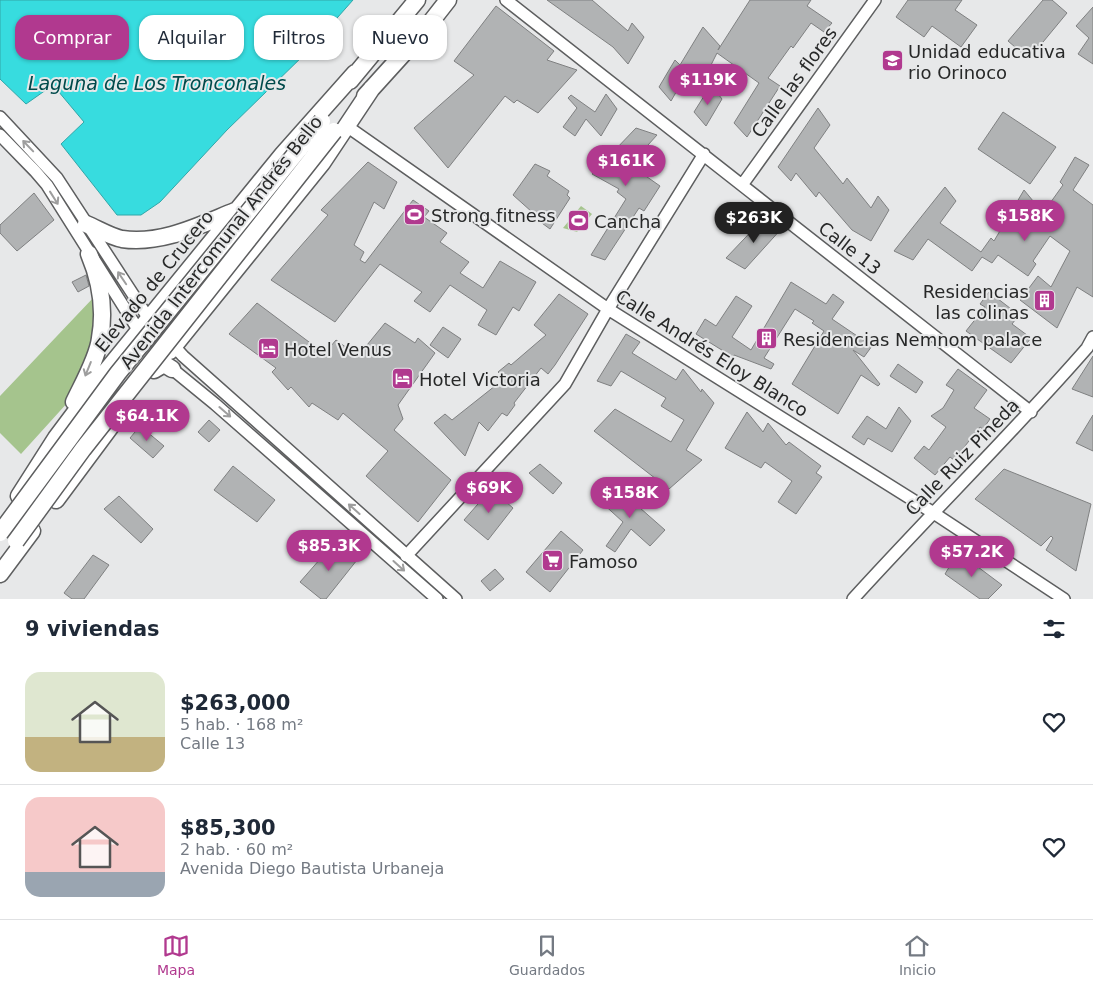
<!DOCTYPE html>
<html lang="es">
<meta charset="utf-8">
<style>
:root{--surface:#fff;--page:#f2f2f3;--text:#1f2937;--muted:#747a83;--line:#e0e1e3;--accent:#b1398f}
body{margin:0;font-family:"DejaVu Sans",sans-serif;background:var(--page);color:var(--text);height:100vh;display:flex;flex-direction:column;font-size:19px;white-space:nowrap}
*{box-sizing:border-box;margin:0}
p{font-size:16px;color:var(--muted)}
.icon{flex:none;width:28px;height:28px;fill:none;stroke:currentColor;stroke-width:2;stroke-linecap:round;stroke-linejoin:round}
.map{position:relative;height:599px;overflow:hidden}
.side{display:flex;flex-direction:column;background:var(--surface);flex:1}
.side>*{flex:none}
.top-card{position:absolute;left:15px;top:15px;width:500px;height:45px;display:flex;gap:10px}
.price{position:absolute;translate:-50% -42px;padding:0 11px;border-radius:18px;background:var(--accent);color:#fff;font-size:16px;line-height:32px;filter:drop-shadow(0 1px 2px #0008)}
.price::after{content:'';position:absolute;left:50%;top:30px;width:15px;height:11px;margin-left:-8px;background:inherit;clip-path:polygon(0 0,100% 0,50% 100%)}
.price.on{background:#222;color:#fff}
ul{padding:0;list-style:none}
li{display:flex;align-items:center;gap:15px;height:125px;padding:0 25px}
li+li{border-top:1px solid var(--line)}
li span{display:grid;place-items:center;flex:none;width:140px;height:100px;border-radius:15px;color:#555}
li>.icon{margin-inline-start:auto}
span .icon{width:60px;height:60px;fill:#fffc;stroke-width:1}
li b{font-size:21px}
h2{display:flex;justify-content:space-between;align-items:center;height:60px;padding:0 25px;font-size:21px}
.tag{padding:0 18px;border-radius:15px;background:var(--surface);box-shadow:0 1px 4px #0004;font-size:18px;line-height:45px}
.tag.on{background:var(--accent);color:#fff}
.tabs{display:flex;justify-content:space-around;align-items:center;height:70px;border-top:1px solid var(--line);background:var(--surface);font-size:14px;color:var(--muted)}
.tabs a{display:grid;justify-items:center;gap:2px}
.tabs .on{color:var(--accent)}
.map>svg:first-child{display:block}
.green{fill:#a5c48d}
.water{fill:#37dcdf;stroke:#32a6a8}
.building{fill:#b1b3b4;stroke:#7f8081}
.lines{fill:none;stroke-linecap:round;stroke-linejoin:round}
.street-casing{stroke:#5d5e5f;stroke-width:14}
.secondary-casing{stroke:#5d5e5f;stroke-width:19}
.street{stroke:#fff;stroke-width:11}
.secondary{stroke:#fff;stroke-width:16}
.secondary-bridge-casing{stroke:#5d5e5f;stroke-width:19;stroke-linecap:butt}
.secondary-bridge{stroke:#fff;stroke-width:16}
.oneway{stroke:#9e9e9e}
.labels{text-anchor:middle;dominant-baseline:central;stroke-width:4;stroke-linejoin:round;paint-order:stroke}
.poi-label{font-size:18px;fill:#272828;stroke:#e7e8e9;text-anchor:start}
.street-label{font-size:18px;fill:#272828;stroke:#e7e8e9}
.water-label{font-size:19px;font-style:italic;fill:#004a4b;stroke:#e7e8e9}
</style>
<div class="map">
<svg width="1093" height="599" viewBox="0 0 1093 599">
<rect width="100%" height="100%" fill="#e7e8e9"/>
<!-- green -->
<path class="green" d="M 581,206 L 592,214 L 577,232 L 563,228 Z
M 94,297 L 96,337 L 69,401 L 21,454 L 0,433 L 0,396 Z"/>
<!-- water -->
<path class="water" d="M 0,0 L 353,0 L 307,52 L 227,130 L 160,202 L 141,215 L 117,215 L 61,144 L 84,122 L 53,85 L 26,104 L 0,79 Z"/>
<!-- building -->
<path class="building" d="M 547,0 L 592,0 L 628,31 L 632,23 L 644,37 L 628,64 L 613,47 Z
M 750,0 L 811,0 L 807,6 L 832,23 L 824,32 L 811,23 L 793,48 L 791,46 L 768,78 L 780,86 L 747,137 L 734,123 L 759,83 L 717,53 L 704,79 L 690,68 L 671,101 L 659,87 L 675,60 L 680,65 L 703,27 L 720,46 L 718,50 Z
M 908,0 L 962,0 L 955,10 L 977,25 L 961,47 L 932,26 L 924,37 L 896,17 Z
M 1043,0 L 1052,0 L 1067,13 L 1029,59 L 1008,41 Z
M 496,6 L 554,51 L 547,60 L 577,70 L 538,113 L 517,100 L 514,103 L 505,96 L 448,168 L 414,128 L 474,75 L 454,61 Z
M 1093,7 L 1093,64 L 1078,54 L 1089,38 L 1076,26 Z
M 711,85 L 722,99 L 706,126 L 694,112 Z
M 606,94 L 617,109 L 601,136 L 586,119 L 575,136 L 563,127 L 577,108 L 568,98 L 571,95 L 595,112 Z
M 818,108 L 830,125 L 814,148 L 843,184 L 847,178 L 871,208 L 878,196 L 889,210 L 871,241 L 852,230 L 819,192 L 816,197 L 796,173 L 791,181 L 778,167 Z
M 1003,112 L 1056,147 L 1030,184 L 978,149 Z
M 636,128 L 657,135 L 630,165 L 660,186 L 644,211 L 639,208 L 605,260 L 591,255 L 626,199 L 617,192 L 619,189 L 592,174 Z
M 1075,157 L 1089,165 L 1073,190 L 1093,205 L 1093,297 L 1077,287 L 1057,328 L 1020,300 L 1038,276 L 1051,287 L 1070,251 L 1050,236 L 1033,261 L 1036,264 L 1028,276 L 998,255 L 992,263 L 982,257 L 972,271 L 928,239 L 913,260 L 894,251 L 945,187 L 956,201 L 940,223 L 981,252 L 991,238 L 994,241 L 1024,190 L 1043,213 L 1063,185 L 1060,182 Z
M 368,162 L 397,182 L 384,209 L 374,202 L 354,245 L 364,252 L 360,260 L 365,263 L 413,200 L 429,211 L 424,217 L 447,233 L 440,242 L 469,262 L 460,273 L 483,288 L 500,261 L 536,282 L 519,311 L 513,307 L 496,335 L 478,325 L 487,310 L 450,285 L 430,312 L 414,301 L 422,292 L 380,264 L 335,322 L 271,280 L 328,215 L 321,210 Z
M 535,164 L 550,171 L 547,176 L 569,191 L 567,195 L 570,198 L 550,229 L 531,215 L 532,212 L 513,195 Z
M 34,193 L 54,220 L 17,251 L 0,233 L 0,225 Z
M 763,219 L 783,227 L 745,269 L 726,258 Z
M 86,275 L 89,286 L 78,292 L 72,282 Z
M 791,282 L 826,304 L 833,294 L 844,302 L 832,319 L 872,346 L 864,357 L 853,350 L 880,384 L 878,386 L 861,375 L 838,414 L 792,384 L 824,331 L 812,323 L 814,321 L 795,309 L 764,358 L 774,364 L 771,369 L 734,355 L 733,357 L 696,334 L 705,319 L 716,326 L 736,296 L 752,306 L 732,337 L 751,350 Z
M 989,292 L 1019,315 L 1012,324 L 1031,338 L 1011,363 L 966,331 L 985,307 L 980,304 Z
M 559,294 L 588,314 L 555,365 L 548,374 L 541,368 L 514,403 L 515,405 L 507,416 L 502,413 L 488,431 L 479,422 L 465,456 L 434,423 L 445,414 L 452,420 L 505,378 L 498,372 L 509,363 L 511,365 L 546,335 L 534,325 Z
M 257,303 L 317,348 L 319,346 L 325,353 L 336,340 L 358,356 L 385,323 L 415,343 L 418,338 L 435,353 L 398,405 L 403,419 L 394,430 L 451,480 L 418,522 L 366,476 L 388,451 L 343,413 L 338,420 L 312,403 L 309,407 L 291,387 L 288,390 L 272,372 L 276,368 L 229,334 Z
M 443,327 L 461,339 L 448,358 L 430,345 Z
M 626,334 L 640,342 L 632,353 L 676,380 L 683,369 L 701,392 L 702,389 L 714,403 L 686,450 L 702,460 L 669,489 L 594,431 L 615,409 L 671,442 L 684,420 L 661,406 L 666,398 L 621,371 L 611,386 L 597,381 Z
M 1093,356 L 1093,397 L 1072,389 Z
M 898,364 L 923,382 L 916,393 L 890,376 Z
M 958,369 L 987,390 L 974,408 L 990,419 L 983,429 L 980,427 L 954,460 L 950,457 L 935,475 L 914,458 L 924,446 L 929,450 L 946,427 L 931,416 L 943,408 L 954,390 L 946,385 Z
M 899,407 L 911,421 L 892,452 L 868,438 L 864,445 L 852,437 L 867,416 L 886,429 Z
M 747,412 L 763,432 L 768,423 L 786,445 L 789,442 L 821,466 L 816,473 L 822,477 L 796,514 L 778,502 L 792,481 L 765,462 L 761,468 L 725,448 Z
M 1093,415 L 1093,451 L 1076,443 Z
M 209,420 L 220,430 L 209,442 L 198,432 Z
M 140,426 L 164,446 L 153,458 L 130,438 Z
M 540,464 L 562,483 L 553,494 L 529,473 Z
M 233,466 L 275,500 L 257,522 L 214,490 Z
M 1004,469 L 1091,504 L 1076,571 L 1046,550 L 1053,538 L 1051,536 L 1041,546 L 975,499 Z
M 614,485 L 665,530 L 650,546 L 631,529 L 615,552 L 606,546 L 623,522 L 600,501 Z
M 491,489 L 513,508 L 488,540 L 464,520 Z
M 119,496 L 153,529 L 141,543 L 104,509 Z
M 561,531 L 583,550 L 550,592 L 526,572 Z
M 335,542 L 357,560 L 326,599 L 321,599 L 300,582 Z
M 958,552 L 1002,585 L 988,599 L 980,599 L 945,574 Z
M 93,555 L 109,565 L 84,599 L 72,599 L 64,593 Z
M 495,569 L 504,579 L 490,591 L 481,581 Z"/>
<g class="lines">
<defs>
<path id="street" d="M 506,0 L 1031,412
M 0,117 L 57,178 L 149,319 L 183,356 L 456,599
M 348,127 L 608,309 L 932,512 L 1064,599
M 0,135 L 35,171 L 47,185 L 139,331 L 171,368 L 215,404 L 437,599
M 742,185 L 875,0
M 406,556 L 565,384 L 608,309 L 704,154
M 853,599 C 930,514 1012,434 1087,348 L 1093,337"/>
<path id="secondary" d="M 350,81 L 417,0
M 365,96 L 423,32 L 448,0
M 86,224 C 98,229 111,237 122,239 C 161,245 200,225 235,211
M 170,351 L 322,163 L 372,88
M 154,370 L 164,364 L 172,369
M 74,402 C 82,385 98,357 100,338 C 105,310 100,280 89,254
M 19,496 L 56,438 L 107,370 L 283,154 L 355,73
M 56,500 L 111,426
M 0,574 L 32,531"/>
</defs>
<!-- street casing -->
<use href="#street" class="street-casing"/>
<!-- secondary casing -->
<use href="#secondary" class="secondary-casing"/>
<!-- street -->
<use href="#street" class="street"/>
<!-- secondary -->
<use href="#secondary" class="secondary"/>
<defs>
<path id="secondary-bridge" d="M 0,533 L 118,373 L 322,121
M 16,541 L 83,449 L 334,131"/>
</defs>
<!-- secondary-bridge casing -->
<use href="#secondary-bridge" class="secondary-bridge-casing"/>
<!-- secondary-bridge -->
<use href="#secondary-bridge" class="secondary-bridge"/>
</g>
<!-- one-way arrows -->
<defs><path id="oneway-shaft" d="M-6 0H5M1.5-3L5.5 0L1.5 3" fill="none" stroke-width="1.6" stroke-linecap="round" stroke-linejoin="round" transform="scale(1.25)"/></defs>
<g class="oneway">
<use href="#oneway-shaft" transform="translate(28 146) rotate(-134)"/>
<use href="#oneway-shaft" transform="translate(54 198) rotate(58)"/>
<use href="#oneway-shaft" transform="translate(122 278) rotate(-124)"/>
<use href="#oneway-shaft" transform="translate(88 369) rotate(112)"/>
<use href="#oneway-shaft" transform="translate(225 412) rotate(41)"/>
<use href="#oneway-shaft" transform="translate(354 509) rotate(-138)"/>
<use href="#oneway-shaft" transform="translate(399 566) rotate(42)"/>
</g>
<!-- icons -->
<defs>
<symbol id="school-square" viewBox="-11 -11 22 22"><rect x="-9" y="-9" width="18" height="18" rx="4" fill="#b1398f" stroke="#e7e8e9"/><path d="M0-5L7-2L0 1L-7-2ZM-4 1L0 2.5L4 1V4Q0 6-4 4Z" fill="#fff"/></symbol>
<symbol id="stadium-square" viewBox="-11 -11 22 22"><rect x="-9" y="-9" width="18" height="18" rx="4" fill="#b1398f" stroke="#e7e8e9"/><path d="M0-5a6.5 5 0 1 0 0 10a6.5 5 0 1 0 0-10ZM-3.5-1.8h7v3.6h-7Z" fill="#fff"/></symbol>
<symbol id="building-square" viewBox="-11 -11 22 22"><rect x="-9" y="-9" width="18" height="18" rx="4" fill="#b1398f" stroke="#e7e8e9"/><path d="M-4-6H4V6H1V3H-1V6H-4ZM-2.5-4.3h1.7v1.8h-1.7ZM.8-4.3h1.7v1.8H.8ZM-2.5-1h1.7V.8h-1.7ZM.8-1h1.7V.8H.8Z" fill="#fff"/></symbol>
<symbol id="hotel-square" viewBox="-11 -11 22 22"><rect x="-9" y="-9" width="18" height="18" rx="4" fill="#b1398f" stroke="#e7e8e9"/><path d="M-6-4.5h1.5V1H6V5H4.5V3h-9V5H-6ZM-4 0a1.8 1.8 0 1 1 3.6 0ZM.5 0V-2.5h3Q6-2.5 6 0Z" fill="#fff"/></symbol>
<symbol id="supermarket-square" viewBox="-11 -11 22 22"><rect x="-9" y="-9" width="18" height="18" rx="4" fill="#b1398f" stroke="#e7e8e9"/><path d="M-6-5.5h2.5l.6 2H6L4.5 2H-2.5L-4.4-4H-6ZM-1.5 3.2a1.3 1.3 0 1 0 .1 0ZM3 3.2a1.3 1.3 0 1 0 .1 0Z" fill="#fff"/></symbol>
</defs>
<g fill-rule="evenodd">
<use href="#school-square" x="880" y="48" width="25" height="25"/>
<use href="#stadium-square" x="402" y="202" width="25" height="25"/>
<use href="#stadium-square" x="566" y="208" width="25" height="25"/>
<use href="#building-square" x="1032" y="288" width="25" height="25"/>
<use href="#building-square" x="754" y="326" width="25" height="25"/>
<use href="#hotel-square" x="256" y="336" width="25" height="25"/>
<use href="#hotel-square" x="390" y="366" width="25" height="25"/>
<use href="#supermarket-square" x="540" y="548" width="25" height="25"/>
</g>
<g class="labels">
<!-- poi labels -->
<g class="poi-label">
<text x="908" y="51">Unidad educativa<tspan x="908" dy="21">rio Orinoco</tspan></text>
<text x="431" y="215">Strong fitness</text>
<text x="594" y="221">Cancha</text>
<text x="1029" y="291" text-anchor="end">Residencias<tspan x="1029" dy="21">las colinas</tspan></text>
<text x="783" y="339">Residencias Nemnom palace</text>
<text x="284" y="349">Hotel Venus</text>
<text x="419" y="379">Hotel Victoria</text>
<text x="569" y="561">Famoso</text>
</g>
<!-- street labels -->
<g class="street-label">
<text transform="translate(794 82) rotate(-54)">Calle las flores</text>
<text transform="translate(221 242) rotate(-52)">Avenida Intercomunal Andrés Bello</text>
<text transform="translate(850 248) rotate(38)">Calle 13</text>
<text transform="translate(154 281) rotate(-51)">Elevado de Crucero</text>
<text transform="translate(712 353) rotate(32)">Calle Andrés Eloy Blanco</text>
<text transform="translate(962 457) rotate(-46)">Calle Ruiz Pineda</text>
</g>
<!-- water labels -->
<g class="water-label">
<text x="157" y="83">Laguna de Los Tronconales</text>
</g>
</g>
</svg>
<b class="price" style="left:708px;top:106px">$119K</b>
<b class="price" style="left:626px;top:187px">$161K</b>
<b class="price" style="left:1025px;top:242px">$158K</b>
<b class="price on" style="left:754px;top:244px">$263K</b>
<b class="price" style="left:147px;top:442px">$64.1K</b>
<b class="price" style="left:489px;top:514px">$69K</b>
<b class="price" style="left:630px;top:519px">$158K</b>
<b class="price" style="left:329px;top:572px">$85.3K</b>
<b class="price" style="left:972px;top:578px">$57.2K</b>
<div class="top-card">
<a class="tag on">Comprar</a>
<a class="tag">Alquilar</a>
<a class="tag">Filtros</a>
<a class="tag">Nuevo</a>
</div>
</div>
<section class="side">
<h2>9 viviendas<svg class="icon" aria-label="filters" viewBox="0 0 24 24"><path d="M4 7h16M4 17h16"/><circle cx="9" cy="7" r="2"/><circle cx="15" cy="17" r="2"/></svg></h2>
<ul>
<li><span style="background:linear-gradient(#dfe7d0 65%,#c2b280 0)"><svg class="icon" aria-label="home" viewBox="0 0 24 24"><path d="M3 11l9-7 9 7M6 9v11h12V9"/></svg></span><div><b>$263,000</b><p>5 hab. · 168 m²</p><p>Calle 13</p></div><svg class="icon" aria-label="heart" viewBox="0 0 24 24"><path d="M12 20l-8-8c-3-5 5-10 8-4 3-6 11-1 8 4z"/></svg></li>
<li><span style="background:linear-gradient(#f6c9c9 75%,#9aa5b1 0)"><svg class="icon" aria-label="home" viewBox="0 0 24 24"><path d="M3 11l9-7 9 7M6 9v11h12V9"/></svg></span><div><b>$85,300</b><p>2 hab. · 60 m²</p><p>Avenida Diego Bautista Urbaneja</p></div><svg class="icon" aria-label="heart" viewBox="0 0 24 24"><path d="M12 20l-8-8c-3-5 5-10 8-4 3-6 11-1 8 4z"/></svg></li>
</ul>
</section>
<nav class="tabs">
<a class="on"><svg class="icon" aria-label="map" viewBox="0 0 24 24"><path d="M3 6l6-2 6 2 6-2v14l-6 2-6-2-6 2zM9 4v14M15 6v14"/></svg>Mapa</a>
<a><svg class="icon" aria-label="saved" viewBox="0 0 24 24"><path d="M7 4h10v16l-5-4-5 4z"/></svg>Guardados</a>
<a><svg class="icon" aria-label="home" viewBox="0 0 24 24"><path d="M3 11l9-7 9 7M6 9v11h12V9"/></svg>Inicio</a>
</nav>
